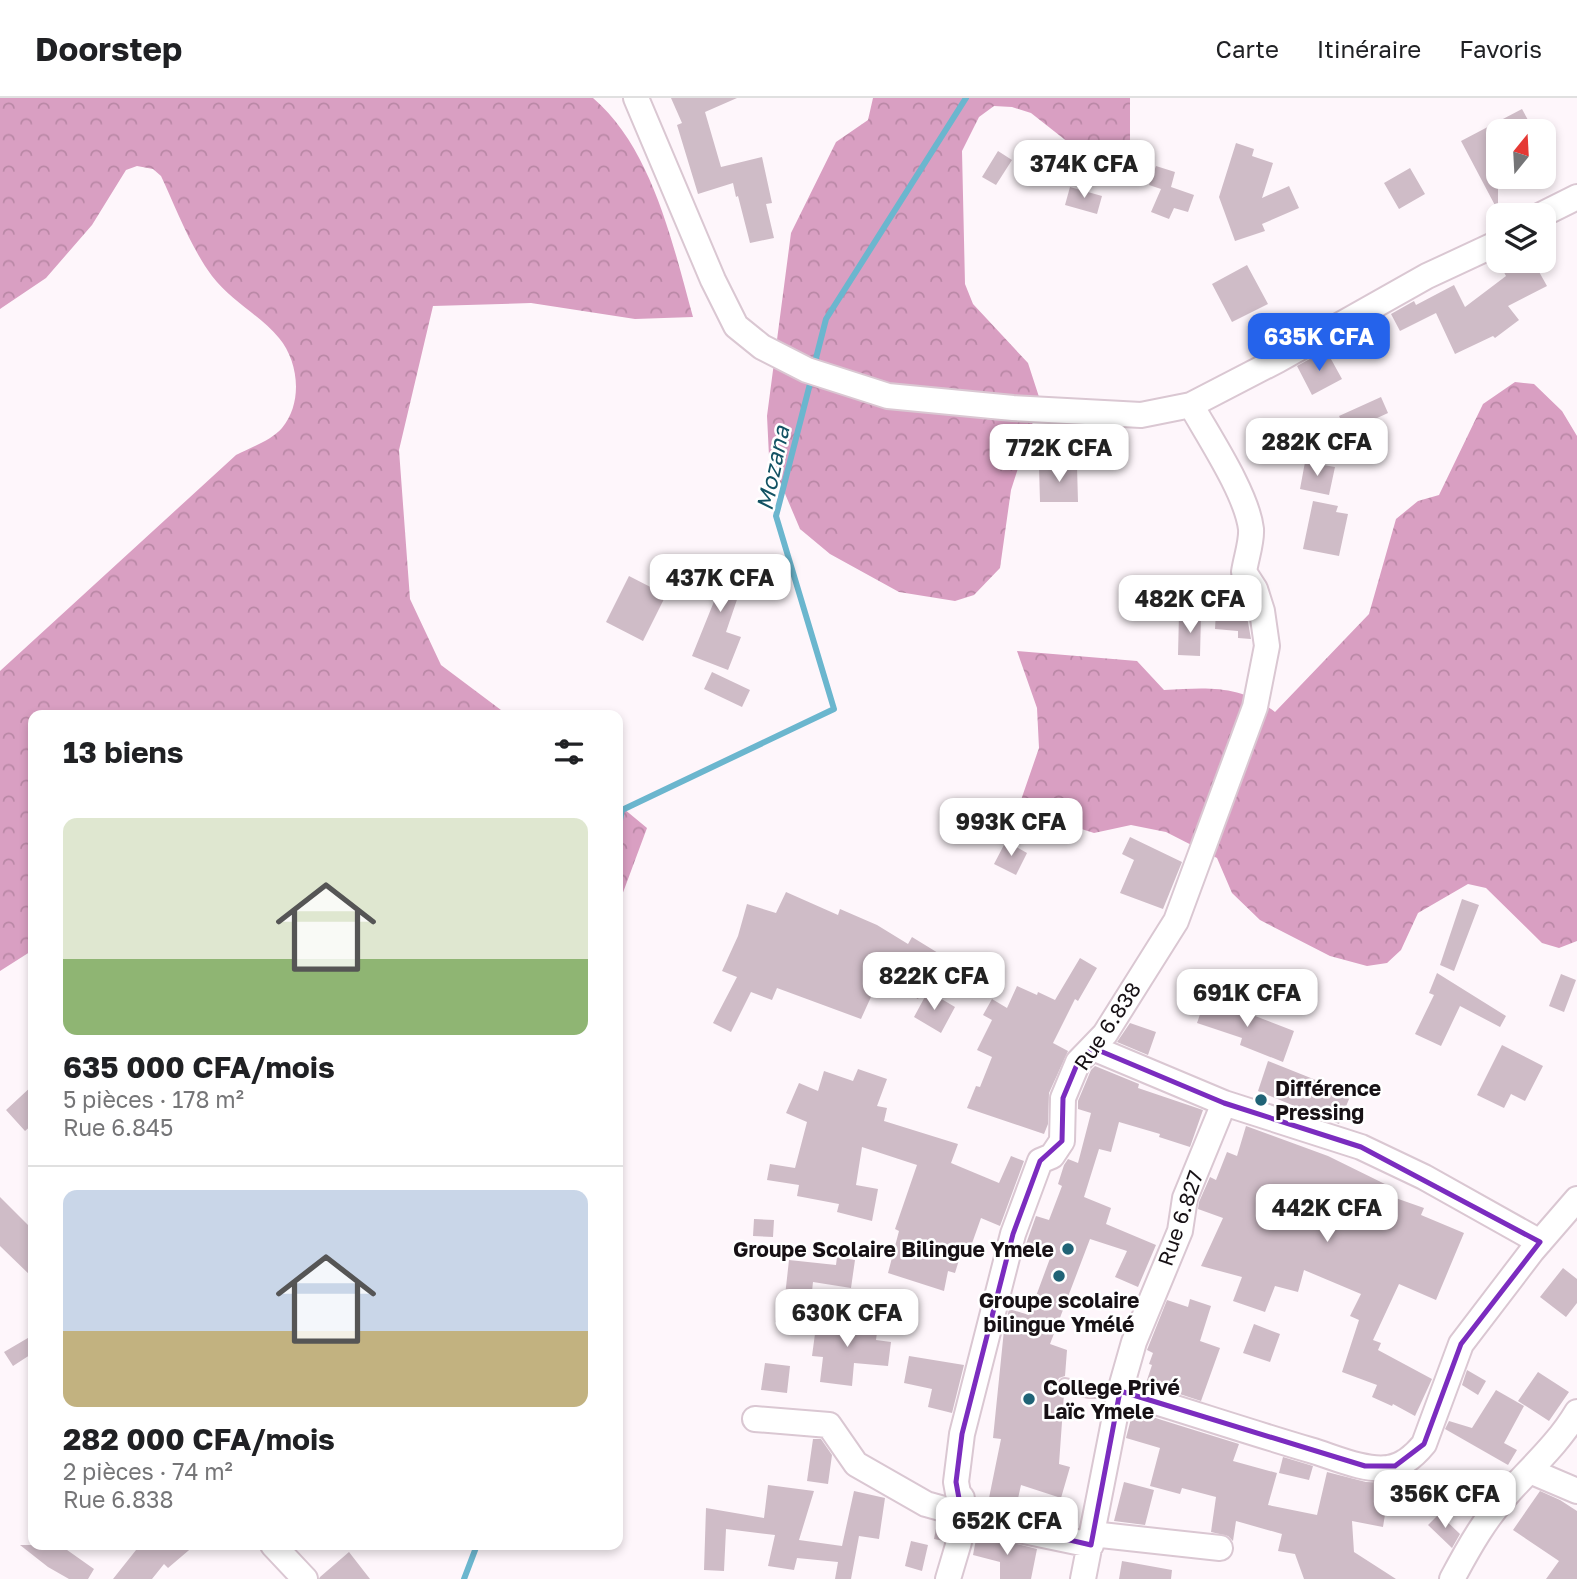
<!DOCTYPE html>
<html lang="fr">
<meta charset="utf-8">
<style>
:root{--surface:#fff;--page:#f6f6f6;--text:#202124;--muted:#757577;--line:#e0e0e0;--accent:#2563eb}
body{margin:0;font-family:"Golos Text",sans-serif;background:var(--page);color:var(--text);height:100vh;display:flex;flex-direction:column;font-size:26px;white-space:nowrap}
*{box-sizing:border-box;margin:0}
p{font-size:23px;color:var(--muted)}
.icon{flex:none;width:38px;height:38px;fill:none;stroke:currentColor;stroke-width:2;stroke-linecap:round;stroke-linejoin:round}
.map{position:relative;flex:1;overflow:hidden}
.sheet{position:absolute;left:28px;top:612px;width:595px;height:840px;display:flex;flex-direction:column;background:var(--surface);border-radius:14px;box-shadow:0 4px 10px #0003}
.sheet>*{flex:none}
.needle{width:46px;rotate:18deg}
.buttons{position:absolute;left:1486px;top:21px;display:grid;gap:14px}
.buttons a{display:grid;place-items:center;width:70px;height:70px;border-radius:14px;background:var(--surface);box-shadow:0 4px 10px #0003;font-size:35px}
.price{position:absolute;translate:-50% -60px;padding:0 16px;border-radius:14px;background:#fff;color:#222;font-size:23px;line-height:46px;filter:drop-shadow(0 2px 4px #0008)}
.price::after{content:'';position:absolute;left:50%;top:42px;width:21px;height:16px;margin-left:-10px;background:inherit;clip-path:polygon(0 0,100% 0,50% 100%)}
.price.current{background:var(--accent);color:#fff}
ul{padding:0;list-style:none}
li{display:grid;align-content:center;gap:14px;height:371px;padding:0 35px}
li+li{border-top:2px solid var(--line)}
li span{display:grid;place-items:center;height:217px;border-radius:14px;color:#555}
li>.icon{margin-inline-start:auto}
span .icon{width:126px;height:126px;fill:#fffc;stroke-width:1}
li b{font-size:30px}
h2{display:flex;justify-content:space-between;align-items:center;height:84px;padding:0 35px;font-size:30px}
header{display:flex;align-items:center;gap:42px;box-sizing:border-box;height:98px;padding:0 35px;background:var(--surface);border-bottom:2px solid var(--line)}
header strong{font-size:33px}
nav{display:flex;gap:38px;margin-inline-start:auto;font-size:24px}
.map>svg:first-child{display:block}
.forest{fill:url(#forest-crowns)}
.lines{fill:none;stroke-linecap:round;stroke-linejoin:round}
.stream{stroke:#6bb6ce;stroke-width:6}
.building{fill:#cfbcc7}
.service-casing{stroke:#dac7d2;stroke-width:16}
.minor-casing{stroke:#dac7d2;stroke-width:28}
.service{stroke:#fff;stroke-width:12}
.minor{stroke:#fff;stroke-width:24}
.marked{fill:none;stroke:#7b2cbf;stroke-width:5;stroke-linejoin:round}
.poi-dot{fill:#206376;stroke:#fff;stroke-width:2.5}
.labels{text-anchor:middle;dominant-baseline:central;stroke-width:5;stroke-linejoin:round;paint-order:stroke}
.street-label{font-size:21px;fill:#171115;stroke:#fff}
.poi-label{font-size:21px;font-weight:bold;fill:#171115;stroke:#fff;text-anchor:start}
.water-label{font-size:23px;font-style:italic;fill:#125263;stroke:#fff}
</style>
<header>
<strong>Doorstep</strong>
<nav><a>Carte</a><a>Itinéraire</a><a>Favoris</a></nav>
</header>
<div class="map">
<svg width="1577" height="1481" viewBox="0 0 1577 1481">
<defs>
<pattern id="forest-crowns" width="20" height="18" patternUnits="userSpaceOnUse" patternTransform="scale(1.75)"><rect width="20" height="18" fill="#d99fc2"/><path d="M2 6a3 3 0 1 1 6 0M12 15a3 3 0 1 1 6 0" fill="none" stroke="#ba88a6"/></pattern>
</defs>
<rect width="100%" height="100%" fill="#fef6fb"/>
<!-- forest -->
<path class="forest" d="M 0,0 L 593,0 C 652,50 673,147 693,219 L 635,221 L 531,205 L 433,208 L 399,352 L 410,501 L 441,567 L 509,618 L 33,618 L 33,852 L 0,873 L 0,573 L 236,357 C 250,350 272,342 282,330 C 303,305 299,264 279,240 C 261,218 231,203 212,178 C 191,150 176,110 161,78 L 153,71 L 137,68 L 126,72 L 92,127 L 46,180 L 0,211 Z
M 873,0 L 1130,0 L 1130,69 L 1092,63 L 1031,15 L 1012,9 L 994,8 L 979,19 L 962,53 L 965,186 L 973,206 L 1028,265 L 1040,302 L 1011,392 L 1000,470 L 974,497 L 955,503 L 899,494 L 830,456 L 800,431 L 769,358 L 767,318 L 791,135 L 836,44 L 868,22 Z
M 1515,284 L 1534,286 L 1562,313 L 1577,338 L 1577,843 L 1559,850 L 1542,845 L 1486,790 L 1468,786 L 1418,815 L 1401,852 L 1387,865 L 1367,868 L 1330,858 L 1260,822 L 1232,795 L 1217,760 L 1166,734 L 1131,727 L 1094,735 L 1047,720 L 1012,728 L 1039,650 L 1037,610 L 1017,553 L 1137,563 L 1164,592 C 1207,590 1239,586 1275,614 L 1369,516 L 1396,421 L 1418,403 L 1439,397 L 1483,306 Z
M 618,706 L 647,730 L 618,808 Z"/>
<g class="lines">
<!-- stream -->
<path class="stream" d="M 814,268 L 826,221 L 966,0
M 618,733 L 622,712 L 834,611 L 776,418 L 812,278
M 464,1481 L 477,1447"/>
</g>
<!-- building -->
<path class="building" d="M 671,0 L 737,0 L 705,14 L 721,69 L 762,59 L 772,105 L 766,106 L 774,140 L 750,145 L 738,98 L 736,99 L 733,85 L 698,96 L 677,27 L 682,25 Z
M 1522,11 L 1534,33 L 1498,33 L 1498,113 L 1461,43 Z
M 1236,45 L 1254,51 L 1252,58 L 1273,65 L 1262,100 L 1289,88 L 1299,110 L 1262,126 L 1265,133 L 1235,143 L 1219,99 Z
M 998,53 L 1012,62 L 996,87 L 982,79 Z
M 1156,68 L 1175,74 L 1171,89 L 1194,97 L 1188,114 L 1174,110 L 1169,121 L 1151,114 L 1161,91 L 1149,87 Z
M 1410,70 L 1425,96 L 1399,111 L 1384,85 Z
M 1070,89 L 1102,98 L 1097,116 L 1065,107 Z
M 1498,163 L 1533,163 L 1547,188 L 1508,208 L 1519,222 L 1495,240 L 1493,238 L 1455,256 L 1436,215 L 1400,233 L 1391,216 L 1414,203 L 1416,207 L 1454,187 L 1465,209 L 1506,178 Z
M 1247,167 L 1268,206 L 1232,224 L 1212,186 Z
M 1326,252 L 1342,281 L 1312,297 L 1297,268 Z
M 1381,299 L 1388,315 L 1347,334 L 1339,318 Z
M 1305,364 L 1335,369 L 1329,397 L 1300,391 Z
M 1039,368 L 1077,368 L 1078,404 L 1040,404 Z
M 1313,403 L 1338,408 L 1336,414 L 1348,416 L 1339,458 L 1303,451 Z
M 711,460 L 747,472 L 726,534 L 741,539 L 728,572 L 692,558 L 715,501 L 700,495 Z
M 629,478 L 666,497 L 643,543 L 606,524 Z
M 1216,513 L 1246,513 L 1251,541 L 1238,540 L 1238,533 L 1215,531 Z
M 1179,516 L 1201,517 L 1200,558 L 1178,557 Z
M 712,574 L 750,592 L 742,609 L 704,591 Z
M 1130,739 L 1182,764 L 1163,811 L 1120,795 L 1134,762 L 1122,756 Z
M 1006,743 L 1027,755 L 1016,777 L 994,766 Z
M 786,794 L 838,817 L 840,811 L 877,827 L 908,846 L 912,839 L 943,858 L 918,901 L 880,879 L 861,921 L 777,890 L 772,902 L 751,894 L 731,934 L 713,925 L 737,879 L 722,873 L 738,838 L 747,806 L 776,815 Z
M 1462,801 L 1479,807 L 1454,873 L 1440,867 Z
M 1080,860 L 1097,870 L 1078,903 L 1075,901 L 1053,945 L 1068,953 L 1049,995 L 1048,1026 L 1044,1036 L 967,1010 L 976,988 L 980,989 L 992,959 L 977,952 L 992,922 L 983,917 L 992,901 L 1007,910 L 1017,888 L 1037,897 L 1038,894 L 1055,902 Z
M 1437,875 L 1506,918 L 1500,929 L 1460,908 L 1441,948 L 1415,936 L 1434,897 L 1429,895 Z
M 1561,876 L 1576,882 L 1564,914 L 1549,908 Z
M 928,893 L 955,909 L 941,935 L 914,919 Z
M 1206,899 L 1294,933 L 1283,964 L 1240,947 L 1242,940 L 1197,925 Z
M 1130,925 L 1156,934 L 1148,957 L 1117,944 Z
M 1502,947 L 1543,968 L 1525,1003 L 1511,996 L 1504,1010 L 1477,997 Z
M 1268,963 L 1351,996 L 1339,1026 L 1258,993 Z
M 1095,968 L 1139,986 L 1138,990 L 1203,1012 L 1190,1049 L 1159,1039 L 1160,1036 L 1119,1024 L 1111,1054 L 1099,1051 L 1084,1099 L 1111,1110 L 1106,1126 L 1156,1147 L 1138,1189 L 1115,1179 L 1127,1153 L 1090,1141 L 1050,1246 L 1067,1252 L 1065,1278 L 1059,1280 L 1056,1286 L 1058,1293 L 1064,1296 L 1059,1366 L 1070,1369 L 1061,1400 L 1021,1387 L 1017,1405 L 989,1400 L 1001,1341 L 993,1340 L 1004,1232 L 1009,1211 L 1029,1217 L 1052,1155 L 1026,1146 L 1036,1118 L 1049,1122 L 1062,1088 L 1058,1086 L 1064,1067 L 1068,1061 L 1078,1065 L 1091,1015 L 1078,1011 L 1078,1003 L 1091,972 Z
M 858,971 L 887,981 L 877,1008 L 887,1010 L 884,1023 L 958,1046 L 951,1065 L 999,1085 L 1011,1058 L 1024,1063 L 1000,1128 L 981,1120 L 970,1151 L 963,1149 L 955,1175 L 948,1173 L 944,1193 L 888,1175 L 899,1133 L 895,1131 L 917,1067 L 862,1049 L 856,1087 L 878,1091 L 872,1123 L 837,1114 L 839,1106 L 797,1098 L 799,1087 L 767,1082 L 770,1066 L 795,1070 L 807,1024 L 786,1015 L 799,985 L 818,993 L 824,973 L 853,983 Z
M 33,987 L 33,1026 L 25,1033 L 6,1012 Z
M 1246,1028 L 1328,1058 L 1391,1089 L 1387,1097 L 1424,1110 L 1421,1117 L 1464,1135 L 1436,1202 L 1399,1186 L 1373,1242 L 1381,1245 L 1378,1252 L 1432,1281 L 1415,1318 L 1393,1306 L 1392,1308 L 1372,1299 L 1377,1287 L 1342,1274 L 1359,1222 L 1350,1218 L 1361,1196 L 1304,1172 L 1298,1194 L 1275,1188 L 1265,1214 L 1233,1203 L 1242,1179 L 1201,1168 L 1223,1120 L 1198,1111 L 1199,1104 L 1210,1079 L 1216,1082 L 1227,1054 L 1237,1058 Z
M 0,1099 L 33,1132 L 33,1180 L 0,1148 Z
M 754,1121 L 774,1122 L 773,1139 L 753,1138 Z
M 837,1159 L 855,1162 L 851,1190 L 813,1184 L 808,1230 L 775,1224 L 780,1197 L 785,1198 L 789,1162 L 836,1167 Z
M 1563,1170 L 1577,1181 L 1577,1205 L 1566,1219 L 1540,1199 Z
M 1190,1201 L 1211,1208 L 1200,1243 L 1220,1250 L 1201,1303 L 1146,1285 L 1152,1267 L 1149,1266 L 1153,1255 L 1147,1252 L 1167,1202 L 1188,1209 Z
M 817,1221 L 878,1227 L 876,1242 L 891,1244 L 888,1268 L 854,1265 L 852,1288 L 820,1284 L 823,1259 L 812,1258 Z
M 1254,1226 L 1280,1236 L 1270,1264 L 1243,1255 Z
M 33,1237 L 33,1255 L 13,1268 L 4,1254 Z
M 909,1258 L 964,1267 L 952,1315 L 928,1309 L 932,1291 L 904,1285 Z
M 765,1265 L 790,1268 L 787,1295 L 761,1292 Z
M 1467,1272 L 1486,1283 L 1478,1297 L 1462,1287 Z
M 1538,1274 L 1569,1294 L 1549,1323 L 1518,1303 Z
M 1496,1292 L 1524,1308 L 1504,1345 L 1517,1352 L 1508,1367 L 1445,1331 L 1449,1323 L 1472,1330 Z
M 1133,1313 L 1239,1346 L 1233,1363 L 1277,1375 L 1268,1407 L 1317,1417 L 1327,1374 L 1366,1384 L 1390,1385 L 1383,1429 L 1352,1423 L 1354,1454 L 1396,1481 L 1304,1481 L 1295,1456 L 1278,1453 L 1282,1436 L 1236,1423 L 1233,1443 L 1228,1438 L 1211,1434 L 1216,1399 L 1182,1390 L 1180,1396 L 1150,1388 L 1160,1350 L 1126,1340 Z
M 813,1341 L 821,1341 L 832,1357 L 828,1386 L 807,1383 Z
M 1283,1359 L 1313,1368 L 1309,1382 L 1279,1375 Z
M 1124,1384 L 1154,1392 L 1145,1427 L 1114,1423 Z
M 768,1387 L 814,1393 L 799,1442 L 842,1448 L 854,1393 L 885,1400 L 879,1441 L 859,1438 L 851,1481 L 835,1481 L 838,1464 L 797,1460 L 794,1472 L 768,1468 L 775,1437 L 726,1431 L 724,1473 L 704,1472 L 706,1410 L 764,1420 Z
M 1540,1393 L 1560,1402 L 1577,1413 L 1577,1481 L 1546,1481 L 1559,1463 L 1513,1432 Z
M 1439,1416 L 1460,1436 L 1452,1450 L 1428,1427 Z
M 937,1425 L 946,1427 L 944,1443 L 934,1441 Z
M 977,1436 L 1037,1451 L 1031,1481 L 1000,1481 L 1000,1464 L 973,1457 Z
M 911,1443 L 928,1447 L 922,1473 L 905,1468 Z
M 20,1447 L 60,1447 L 94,1471 L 88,1481 L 69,1481 L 48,1469 Z
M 140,1447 L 195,1447 L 168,1470 L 164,1466 L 152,1481 L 113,1481 Z
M 349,1454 L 370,1481 L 319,1481 L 320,1479 Z
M 1122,1463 L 1172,1472 L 1171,1481 L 1119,1481 Z"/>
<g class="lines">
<defs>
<path id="service" d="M 1065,1287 L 1089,1293 L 1120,1293"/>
<path id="minor" d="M 636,0 L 713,182 L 736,228 L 762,249 L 807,272 L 888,298 L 1013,310 L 1141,317 L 1191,307 L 1278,262 L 1427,178 L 1498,145
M 1541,117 L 1577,99
M 1093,950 L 1224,1005 L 1361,1049 L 1424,1079 L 1540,1144
M 1120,1293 C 1183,1312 1246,1333 1310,1352 C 1334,1359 1363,1373 1388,1370 C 1402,1368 1415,1357 1424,1346 L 1461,1246 L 1532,1153 L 1577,1101
M 755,1321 L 829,1327 L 856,1366 L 926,1406 L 1019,1432 L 1091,1447
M 1530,1373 L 1577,1393
M 1092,1436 L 1220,1450
M 273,1447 L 305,1481
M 948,1481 L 959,1444 L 962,1417 L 962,1400 L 958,1395 L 956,1384 L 962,1336 L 1013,1136 L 1040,1063 L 1052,1058 L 1062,1043 L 1063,1000 L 1078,964 L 1105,936 L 1176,823 L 1255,609 L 1267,548 L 1262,513 L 1255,491 L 1244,474 C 1246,460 1252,444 1251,431 C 1247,396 1209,339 1191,307
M 1083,1481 L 1120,1293 L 1134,1244 L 1180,1133 L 1185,1100 L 1224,1005
M 1452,1481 C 1469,1449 1486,1419 1511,1392 C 1534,1367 1560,1343 1577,1314"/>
</defs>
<!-- service casing -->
<use href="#service" class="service-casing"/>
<!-- minor casing -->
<use href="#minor" class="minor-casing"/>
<!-- service -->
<use href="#service" class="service"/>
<!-- minor -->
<use href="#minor" class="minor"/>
</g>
<!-- marked area -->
<path class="marked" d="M 1093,950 L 1224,1005 L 1361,1049 L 1540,1144 L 1461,1246 L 1424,1346 L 1395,1368 L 1365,1368 L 1120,1293 L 1091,1447 L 962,1417 L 956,1384 L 962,1336 L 1013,1136 L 1040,1063 L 1062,1043 L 1063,1000 L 1078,964 Z"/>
<!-- markers -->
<g class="poi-dot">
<circle cx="1261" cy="1002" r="7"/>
<circle cx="1068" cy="1151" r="7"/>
<circle cx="1059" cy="1178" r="7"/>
<circle cx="1029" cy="1301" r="7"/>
</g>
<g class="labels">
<!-- street labels -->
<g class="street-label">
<text transform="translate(1107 928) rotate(-56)">Rue 6.838</text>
<text transform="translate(1180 1120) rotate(-71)">Rue 6.827</text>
</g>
<!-- poi labels -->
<g class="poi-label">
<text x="1275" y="990">Différence<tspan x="1275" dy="24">Pressing</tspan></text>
<text x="1054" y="1151" text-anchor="end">Groupe Scolaire Bilingue Ymele</text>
<text x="1059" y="1202" text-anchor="middle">Groupe scolaire<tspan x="1059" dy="24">bilingue Ymélé</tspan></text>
<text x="1043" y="1289">College Privé<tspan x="1043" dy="24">Laïc Ymele</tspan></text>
</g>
<!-- water labels -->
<g class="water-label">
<text transform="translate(772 370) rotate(-78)">Mozana</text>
</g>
</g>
</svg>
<div class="buttons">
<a><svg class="needle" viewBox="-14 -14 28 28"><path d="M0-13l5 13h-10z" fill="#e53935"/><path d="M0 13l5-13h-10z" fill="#757577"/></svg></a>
<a><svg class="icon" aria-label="layers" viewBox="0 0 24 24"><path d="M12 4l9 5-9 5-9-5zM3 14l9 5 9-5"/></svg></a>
</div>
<b class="price" style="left:1084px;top:102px">374K CFA</b>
<b class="price current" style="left:1319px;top:275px">635K CFA</b>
<b class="price" style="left:1317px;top:380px">282K CFA</b>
<b class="price" style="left:1059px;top:386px">772K CFA</b>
<b class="price" style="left:720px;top:516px">437K CFA</b>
<b class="price" style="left:1190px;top:537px">482K CFA</b>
<b class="price" style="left:1011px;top:760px">993K CFA</b>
<b class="price" style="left:934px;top:914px">822K CFA</b>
<b class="price" style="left:1247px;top:931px">691K CFA</b>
<b class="price" style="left:1327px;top:1146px">442K CFA</b>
<b class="price" style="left:847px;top:1251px">630K CFA</b>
<b class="price" style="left:1445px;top:1432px">356K CFA</b>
<b class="price" style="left:1007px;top:1459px">652K CFA</b>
<section class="sheet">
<h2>13 biens<svg class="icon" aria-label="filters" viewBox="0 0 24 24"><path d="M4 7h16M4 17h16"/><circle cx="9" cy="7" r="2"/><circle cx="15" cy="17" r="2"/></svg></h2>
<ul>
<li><span style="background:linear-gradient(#dfe7d0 65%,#8fb573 0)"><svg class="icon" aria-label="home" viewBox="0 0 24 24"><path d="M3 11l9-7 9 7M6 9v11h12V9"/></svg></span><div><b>635 000 CFA/mois</b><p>5 pièces · 178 m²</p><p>Rue 6.845</p></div></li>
<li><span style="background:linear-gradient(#c9d6e8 65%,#c2b280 0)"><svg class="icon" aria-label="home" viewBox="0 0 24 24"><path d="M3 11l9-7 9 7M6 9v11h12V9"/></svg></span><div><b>282 000 CFA/mois</b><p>2 pièces · 74 m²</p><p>Rue 6.838</p></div></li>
</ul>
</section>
</div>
